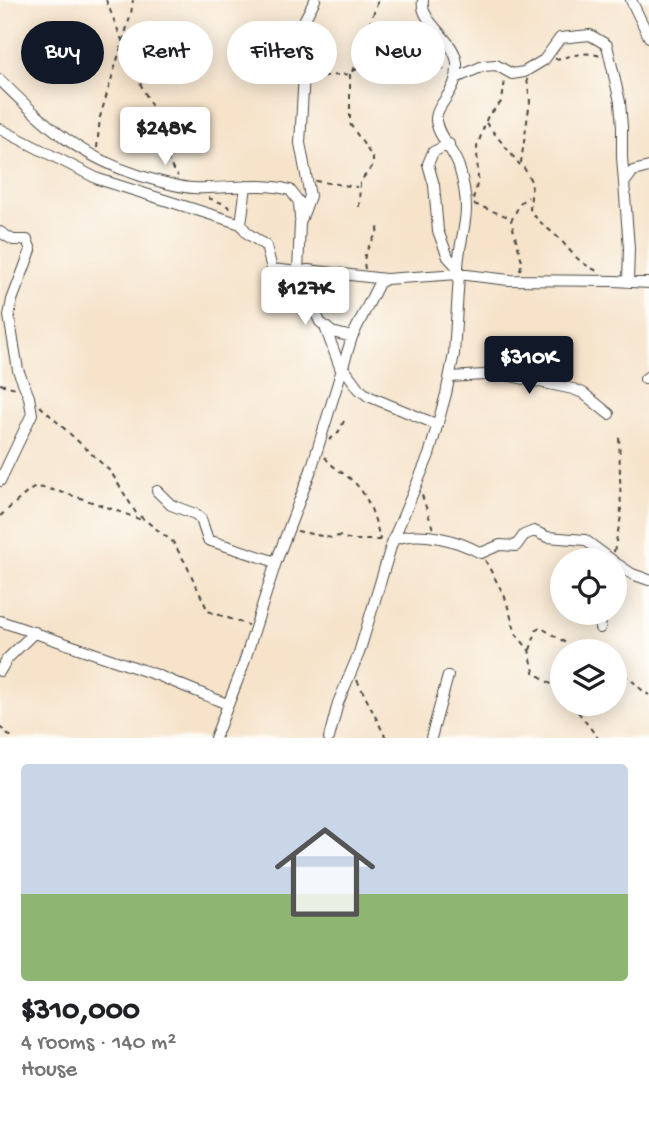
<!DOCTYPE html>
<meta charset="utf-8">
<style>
:root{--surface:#fff;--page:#f2f2f2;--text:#202124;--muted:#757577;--line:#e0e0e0;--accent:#111827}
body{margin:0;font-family:"Gochi Hand",sans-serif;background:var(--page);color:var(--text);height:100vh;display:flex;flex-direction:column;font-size:26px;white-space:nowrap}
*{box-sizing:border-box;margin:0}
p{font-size:23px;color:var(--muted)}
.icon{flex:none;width:38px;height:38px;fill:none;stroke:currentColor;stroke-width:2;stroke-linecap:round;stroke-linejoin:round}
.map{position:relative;height:738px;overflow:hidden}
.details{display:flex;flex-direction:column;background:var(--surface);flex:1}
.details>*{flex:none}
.guide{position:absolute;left:21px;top:21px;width:607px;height:63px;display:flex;gap:14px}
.buttons{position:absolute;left:550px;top:548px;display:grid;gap:14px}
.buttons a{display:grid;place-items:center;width:77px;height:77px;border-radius:50%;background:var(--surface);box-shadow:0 4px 18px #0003;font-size:35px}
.price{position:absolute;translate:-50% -60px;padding:0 16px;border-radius:7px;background:#fff;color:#222;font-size:23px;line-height:46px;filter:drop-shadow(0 2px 4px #0008)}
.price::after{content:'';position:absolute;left:50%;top:42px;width:21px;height:16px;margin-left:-10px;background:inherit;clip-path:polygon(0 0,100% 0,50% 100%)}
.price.on{background:var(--accent);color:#fff}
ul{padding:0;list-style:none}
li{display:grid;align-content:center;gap:14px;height:371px;padding:0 21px}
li+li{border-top:2px solid var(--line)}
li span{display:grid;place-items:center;height:217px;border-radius:7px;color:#555}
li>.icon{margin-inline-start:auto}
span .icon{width:126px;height:126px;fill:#fffc;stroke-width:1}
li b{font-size:30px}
.pill{padding:0 24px;border-radius:32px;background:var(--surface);box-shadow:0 4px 18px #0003;font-size:24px;line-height:63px}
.pill.on{background:var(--accent);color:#fff}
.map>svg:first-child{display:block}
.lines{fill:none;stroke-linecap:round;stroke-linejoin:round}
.minor-casing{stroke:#494743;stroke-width:12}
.path{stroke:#494743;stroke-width:2;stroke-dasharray:5 5;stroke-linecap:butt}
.minor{stroke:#fff;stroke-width:10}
</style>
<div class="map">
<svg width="649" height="738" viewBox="0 0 649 738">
<rect width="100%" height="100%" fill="#fdfcf7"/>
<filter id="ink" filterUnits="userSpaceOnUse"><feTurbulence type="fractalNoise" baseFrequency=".0143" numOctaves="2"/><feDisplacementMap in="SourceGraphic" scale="14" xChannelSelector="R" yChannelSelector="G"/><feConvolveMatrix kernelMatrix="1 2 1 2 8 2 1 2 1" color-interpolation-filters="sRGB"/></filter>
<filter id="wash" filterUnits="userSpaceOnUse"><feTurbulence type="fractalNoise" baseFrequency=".00686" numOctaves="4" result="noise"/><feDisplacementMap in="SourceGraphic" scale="28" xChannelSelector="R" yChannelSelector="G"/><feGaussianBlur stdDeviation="1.57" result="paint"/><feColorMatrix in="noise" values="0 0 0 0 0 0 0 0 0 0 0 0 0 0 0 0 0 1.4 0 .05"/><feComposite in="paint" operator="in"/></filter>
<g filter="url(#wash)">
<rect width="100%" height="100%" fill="#f6e3ca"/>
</g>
<g filter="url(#ink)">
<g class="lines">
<defs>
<path id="minor" d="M 315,0 L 300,28 L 297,41 L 304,73 L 300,143 L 310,196 L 300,223 L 298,272 L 320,322 L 332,332 L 352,337
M 423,0 C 419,23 455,38 457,64 C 459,91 437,103 436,118 C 435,133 455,152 459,167 C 464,184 468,203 465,220 C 463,238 457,256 458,274
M 631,0 L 649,37
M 456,78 L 483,66 L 496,65 L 512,74 L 524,72 L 544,60 L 560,38 L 590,35 L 607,45 L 620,102 L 622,127 L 622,157 L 629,248 L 628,282
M 0,80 C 47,126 76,155 141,176 C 158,181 176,187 193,188 C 225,190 259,181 290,190 L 299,202 L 300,219
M 0,129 L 98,179 L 241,224 L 247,233 L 266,246 L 272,269 L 298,272 L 308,270 L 385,279
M 449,144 L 433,152 L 428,164 L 434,185 L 438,231 L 448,257 L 458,268
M 625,182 L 633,171 L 649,167
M 241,224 L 246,186
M 0,232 L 13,240 L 27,240 L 31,250 L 12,300 L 9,316 L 18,370 L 29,397 L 32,414 L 0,481
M 325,327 L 341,370
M 342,366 L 359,389 L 368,396 L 438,425
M 450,377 L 501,374 L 573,389 L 583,393 L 609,414
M 645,379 L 649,376
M 157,491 L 171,505 L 195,514 L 201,519 L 208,540 L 276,562
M 393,540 C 419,529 457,540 481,553 L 500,545 L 516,546 L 524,535 L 534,531 L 547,537 L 585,540 L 612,560
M 614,562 L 632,574 L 649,580
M 614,579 L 624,569
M 0,621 L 157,675 L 227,704
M 600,628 L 602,612
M 0,671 L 7,659 L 35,632
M 215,738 L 242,669 L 276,562 L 311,470 L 352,337 L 379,283 L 386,279 L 458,274 L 509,280 L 615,281 L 649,283
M 329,738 L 338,703 L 359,653 L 393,540 L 429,455 L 446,394 L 454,354 L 459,275
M 431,738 L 448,676"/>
</defs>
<!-- minor casing -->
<use href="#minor" class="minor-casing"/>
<!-- path -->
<path class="path" d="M 106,0 L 135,73 L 166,135 C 164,148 168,166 178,176
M 555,59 C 572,57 583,50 600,56
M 353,71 C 383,55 379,65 407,72 C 421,75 435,71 448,68
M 350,74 L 350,124 L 373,158 L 373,165 L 360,182 L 359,207
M 313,77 L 350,74 C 359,63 359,50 364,37 C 369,25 374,13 378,0
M 527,79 L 530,101 L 521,162 L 532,183 L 530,209 C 539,225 554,231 565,245 C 577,259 581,263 599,272
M 486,123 L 520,165
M 97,148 L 100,117 L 131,14 L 133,0
M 315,181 L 357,187
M 208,198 L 225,204 L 234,212
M 473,199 L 478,181 L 477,147 L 487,118 L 502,101 L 505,80
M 474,204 L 511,218
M 365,269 C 361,249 374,244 379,226
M 520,270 L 522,261 L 511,221 L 521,202 L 528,197
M 0,384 L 16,388
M 40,406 L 111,472 L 136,513 L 173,542 L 186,564 L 208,611 L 248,625
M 329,440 L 338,433 L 344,421
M 325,457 C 333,469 345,473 355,483 C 369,497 376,521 380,540
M 422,495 L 433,529
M 0,516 C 8,510 26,492 34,488 C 45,483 128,515 144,521
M 297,531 L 332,538 L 339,536 L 351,540 L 380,540
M 614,552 L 621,516 L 619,433
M 485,560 L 505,597 L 516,634 L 529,650 L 534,672 L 562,692
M 530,650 L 537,629 L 540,627 L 579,651
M 614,671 C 635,678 633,685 649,695
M 357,680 L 386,738
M 572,704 L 598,738
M 0,727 L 8,735 L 15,738"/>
<!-- minor -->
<use href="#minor" class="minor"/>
</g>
</g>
</svg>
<div class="buttons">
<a><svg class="icon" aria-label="locate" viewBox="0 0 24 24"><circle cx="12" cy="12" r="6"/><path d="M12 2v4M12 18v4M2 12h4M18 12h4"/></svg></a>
<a><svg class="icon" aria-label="layers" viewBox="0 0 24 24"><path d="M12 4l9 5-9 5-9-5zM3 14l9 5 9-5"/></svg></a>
</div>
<b class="price" style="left:165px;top:167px">$248K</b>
<b class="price" style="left:305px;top:327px">$127K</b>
<b class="price on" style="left:529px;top:396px">$310K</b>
<div class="guide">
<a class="pill on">Buy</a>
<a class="pill">Rent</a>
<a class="pill">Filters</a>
<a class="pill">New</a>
</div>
</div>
<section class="details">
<ul>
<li><span style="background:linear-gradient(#c9d6e8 60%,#8fb573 0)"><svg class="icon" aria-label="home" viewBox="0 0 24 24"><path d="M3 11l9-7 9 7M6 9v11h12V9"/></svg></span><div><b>$310,000</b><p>4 rooms · 140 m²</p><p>House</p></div></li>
</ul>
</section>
